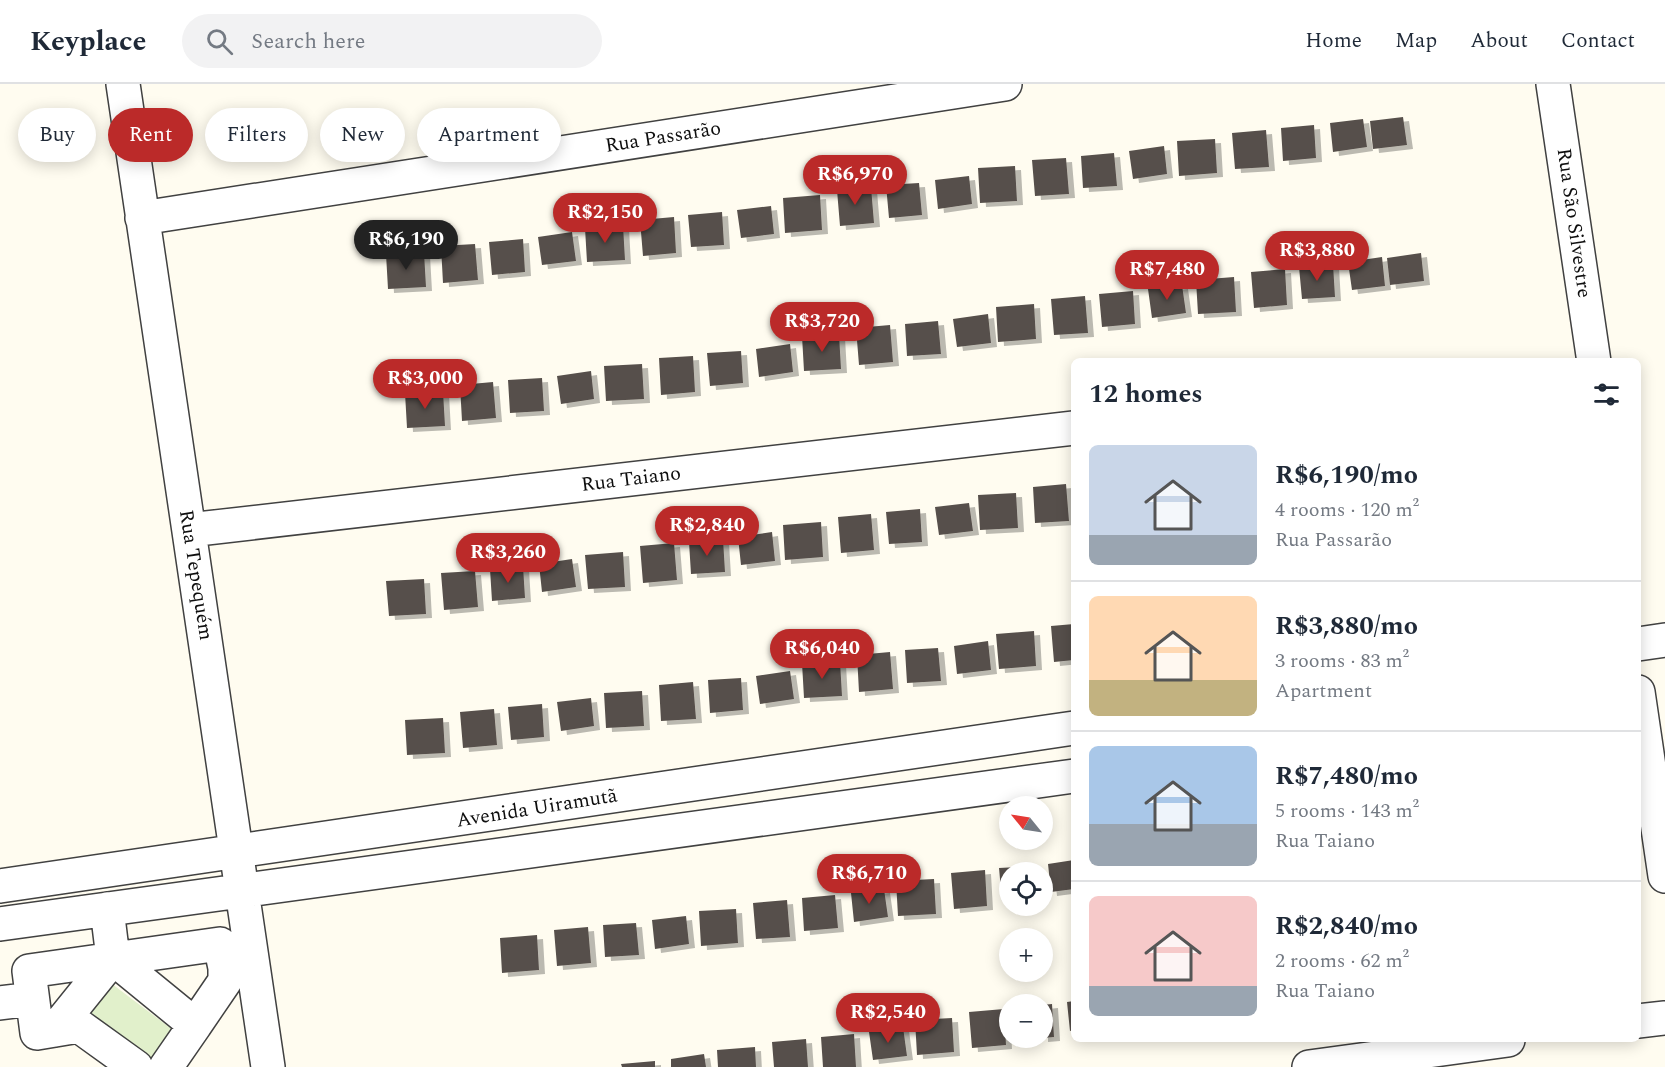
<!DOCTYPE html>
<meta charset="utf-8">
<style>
:root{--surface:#fff;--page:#f2f2f3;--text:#1f2937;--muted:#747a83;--line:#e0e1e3;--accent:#bb2a29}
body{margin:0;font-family:Spectral,serif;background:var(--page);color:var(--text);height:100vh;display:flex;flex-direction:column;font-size:22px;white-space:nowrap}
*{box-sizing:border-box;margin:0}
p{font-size:20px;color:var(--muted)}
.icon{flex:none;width:33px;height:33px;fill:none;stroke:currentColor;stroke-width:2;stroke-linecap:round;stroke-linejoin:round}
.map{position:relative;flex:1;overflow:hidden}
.panel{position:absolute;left:1071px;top:274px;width:570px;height:684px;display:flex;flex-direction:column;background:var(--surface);border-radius:9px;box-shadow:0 3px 15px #0003}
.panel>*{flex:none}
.banner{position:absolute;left:18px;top:24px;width:570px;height:54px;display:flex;gap:12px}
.needle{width:39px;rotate:300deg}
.controls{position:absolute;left:999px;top:712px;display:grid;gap:12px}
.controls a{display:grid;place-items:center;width:54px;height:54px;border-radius:50%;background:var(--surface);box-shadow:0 3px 15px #0003;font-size:30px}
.price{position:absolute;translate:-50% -51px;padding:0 14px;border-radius:21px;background:var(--accent);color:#fff;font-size:20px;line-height:39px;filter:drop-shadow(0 2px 3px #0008)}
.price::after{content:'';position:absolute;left:50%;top:36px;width:18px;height:14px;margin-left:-9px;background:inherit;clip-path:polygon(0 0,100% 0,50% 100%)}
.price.current{background:#222;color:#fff}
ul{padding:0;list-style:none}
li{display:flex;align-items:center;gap:18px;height:150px;padding:0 18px}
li+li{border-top:2px solid var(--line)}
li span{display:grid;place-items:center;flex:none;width:168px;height:120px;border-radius:9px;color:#555}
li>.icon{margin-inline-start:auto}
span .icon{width:72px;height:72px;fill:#fffc;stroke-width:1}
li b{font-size:26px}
h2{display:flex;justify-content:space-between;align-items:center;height:72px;padding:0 18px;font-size:26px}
.tag{padding:0 21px;border-radius:27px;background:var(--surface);box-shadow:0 3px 15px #0003;font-size:21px;line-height:54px}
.tag.current{background:var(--accent);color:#fff}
header{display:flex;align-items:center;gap:36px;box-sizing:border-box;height:84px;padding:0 30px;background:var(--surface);border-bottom:2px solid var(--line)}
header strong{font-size:28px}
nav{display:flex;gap:33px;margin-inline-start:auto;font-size:21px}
.search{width:420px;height:54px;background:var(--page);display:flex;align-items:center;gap:15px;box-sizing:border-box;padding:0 21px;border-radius:33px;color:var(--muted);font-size:22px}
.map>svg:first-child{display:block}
.pitch{fill:#e1f0cb}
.building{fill:#57504b;filter:url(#shadow)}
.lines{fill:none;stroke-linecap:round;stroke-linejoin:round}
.minor-casing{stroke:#414141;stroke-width:36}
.minor{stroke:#fff;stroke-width:33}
.labels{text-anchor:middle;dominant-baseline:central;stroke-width:6;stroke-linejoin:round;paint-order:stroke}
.street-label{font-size:20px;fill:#0e0e0e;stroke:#fff}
</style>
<header>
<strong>Keyplace</strong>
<div class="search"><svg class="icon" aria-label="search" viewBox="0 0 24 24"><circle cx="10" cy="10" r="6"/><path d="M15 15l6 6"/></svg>Search here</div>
<nav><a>Home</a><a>Map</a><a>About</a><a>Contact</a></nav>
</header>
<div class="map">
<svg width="1665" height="983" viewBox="0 0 1665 983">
<defs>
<filter id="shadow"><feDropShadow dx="6" dy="4" stdDeviation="0" flood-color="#0004"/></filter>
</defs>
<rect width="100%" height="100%" fill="#fffcf0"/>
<!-- pitch -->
<path class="pitch" d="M 112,900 L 173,946 L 150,977 L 89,931 Z"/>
<!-- building -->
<path class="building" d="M 1403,33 L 1407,61 L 1373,65 L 1370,37 Z
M 1363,35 L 1367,63 L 1333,68 L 1330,39 Z
M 1314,41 L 1316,74 L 1283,77 L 1281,44 Z
M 1266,46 L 1269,83 L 1235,85 L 1232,49 Z
M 1215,55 L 1217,89 L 1179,92 L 1177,57 Z
M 1164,62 L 1167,90 L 1133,95 L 1129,67 Z
M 1114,69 L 1117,102 L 1083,104 L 1081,72 Z
M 1066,74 L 1069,110 L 1035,112 L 1032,76 Z
M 1015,82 L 1017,117 L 980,119 L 978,84 Z
M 969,92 L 972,120 L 938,125 L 935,96 Z
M 919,99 L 922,131 L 889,134 L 886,101 Z
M 871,103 L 874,139 L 840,142 L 837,106 Z
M 820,111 L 822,146 L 785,149 L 783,114 Z
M 771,122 L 774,150 L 741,154 L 737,126 Z
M 722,128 L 724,161 L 691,163 L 688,131 Z
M 674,133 L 676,169 L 643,172 L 640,136 Z
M 623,141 L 625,176 L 587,178 L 585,144 Z
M 572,148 L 576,177 L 542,181 L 538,153 Z
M 523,155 L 525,188 L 492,191 L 489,158 Z
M 475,160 L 478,196 L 443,199 L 441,162 Z
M 424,168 L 426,203 L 388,205 L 386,170 Z
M 1421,169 L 1424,197 L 1390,201 L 1387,174 Z
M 1382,173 L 1385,202 L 1352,206 L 1348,178 Z
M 1333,180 L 1335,213 L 1302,215 L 1299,183 Z
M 1285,185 L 1287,221 L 1254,224 L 1251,188 Z
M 1234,193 L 1236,228 L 1198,230 L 1196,196 Z
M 1182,201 L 1186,229 L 1152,234 L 1148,205 Z
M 1133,207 L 1135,240 L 1102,243 L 1099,210 Z
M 1085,212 L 1088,249 L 1054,251 L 1051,215 Z
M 1034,220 L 1036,255 L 998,258 L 996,223 Z
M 988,230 L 991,259 L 957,263 L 953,235 Z
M 938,237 L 941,270 L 907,272 L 905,240 Z
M 890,241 L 893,278 L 859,281 L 856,244 Z
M 839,250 L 841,285 L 804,287 L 802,252 Z
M 790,260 L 793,288 L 759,293 L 756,265 Z
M 741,267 L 743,299 L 710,302 L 707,269 Z
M 693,272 L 695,308 L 661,311 L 659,274 Z
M 642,280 L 644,315 L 606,317 L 604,282 Z
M 591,287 L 594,315 L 561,320 L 557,292 Z
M 542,294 L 544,327 L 510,329 L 508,296 Z
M 493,298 L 496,334 L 462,337 L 460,301 Z
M 443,307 L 445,342 L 407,344 L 405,309 Z
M 1066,400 L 1069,437 L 1035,439 L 1033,403 Z
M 1016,409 L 1018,444 L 980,446 L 978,411 Z
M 969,419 L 973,447 L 939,451 L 935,423 Z
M 920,425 L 922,458 L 889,460 L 886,428 Z
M 871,430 L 874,466 L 841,469 L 838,433 Z
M 821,438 L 823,473 L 785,476 L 783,441 Z
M 772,448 L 775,477 L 741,481 L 738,453 Z
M 723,455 L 725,488 L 691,490 L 689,458 Z
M 674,459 L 677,496 L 643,499 L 640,462 Z
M 623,468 L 625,503 L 588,505 L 585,471 Z
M 572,475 L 576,503 L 542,508 L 539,480 Z
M 523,482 L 525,514 L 492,517 L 490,485 Z
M 475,487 L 478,523 L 444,526 L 441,489 Z
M 424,495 L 426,530 L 389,532 L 386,497 Z
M 1074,540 L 1074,576 L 1054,578 L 1051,542 Z
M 1034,547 L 1036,582 L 999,585 L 996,550 Z
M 988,557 L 991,586 L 957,590 L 954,562 Z
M 938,564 L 941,597 L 907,599 L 905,566 Z
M 890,568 L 893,605 L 859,608 L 857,571 Z
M 840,577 L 842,612 L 804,614 L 802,579 Z
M 790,587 L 794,615 L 760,620 L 756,592 Z
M 741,594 L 743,626 L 710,629 L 708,596 Z
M 693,598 L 696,635 L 661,637 L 659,601 Z
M 642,607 L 644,642 L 606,644 L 604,609 Z
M 591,614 L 594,642 L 561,647 L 557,618 Z
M 542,620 L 544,653 L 511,656 L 508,623 Z
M 494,625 L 497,661 L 463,664 L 460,628 Z
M 443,634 L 445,669 L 407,671 L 405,636 Z
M 1074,776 L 1074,805 L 1051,808 L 1048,780 Z
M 1033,782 L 1033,789 L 1010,789 L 1010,816 L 1002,817 L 999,784 Z
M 985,786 L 987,822 L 954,825 L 951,789 Z
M 934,795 L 936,830 L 898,832 L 896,797 Z
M 884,805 L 888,833 L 854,838 L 851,809 Z
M 835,811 L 838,844 L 804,847 L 802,814 Z
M 787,816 L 790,853 L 756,855 L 753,819 Z
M 736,825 L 738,859 L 701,862 L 699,827 Z
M 686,832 L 689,860 L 655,865 L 652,836 Z
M 636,839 L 639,871 L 605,873 L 603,841 Z
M 588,843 L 591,879 L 557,882 L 554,846 Z
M 537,851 L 539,886 L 502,889 L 500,854 Z
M 1074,917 L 1074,946 L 1070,947 L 1067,918 Z
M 1052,920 L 1054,953 L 1042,954 L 1042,921 Z
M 1004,925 L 1006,961 L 972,964 L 969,928 Z
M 952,934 L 954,968 L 917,971 L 915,936 Z
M 903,943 L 907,972 L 873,976 L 869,948 Z
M 854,950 L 856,983 L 823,983 L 821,953 Z
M 806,955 L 808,983 L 774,983 L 772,958 Z
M 755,963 L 756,983 L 718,983 L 717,966 Z
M 704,970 L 706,983 L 671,983 L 671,975 Z
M 655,977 L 655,983 L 622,983 L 621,980 Z"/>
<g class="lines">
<defs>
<path id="minor" d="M 123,0 L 268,983
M 1553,0 L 1594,278
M 142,134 L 1005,0
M 189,446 L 1074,344
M 1638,560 L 1665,556
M 1638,608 L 1665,792
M 0,802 L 1074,644
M 107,825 L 113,874 L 195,941 L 166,983
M 0,840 L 1074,692
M 0,919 L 32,915
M 1638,937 L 1665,934
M 195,941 L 225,897 L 225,884
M 55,946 L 113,874
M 136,983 L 79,942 L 37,949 L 29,887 L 220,860 L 225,884 L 252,880
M 1309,983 L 1508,956"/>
</defs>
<!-- minor casing -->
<use href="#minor" class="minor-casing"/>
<!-- minor -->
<use href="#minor" class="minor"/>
</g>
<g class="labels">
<!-- street labels -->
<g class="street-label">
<text transform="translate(663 53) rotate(-9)">Rua Passarão</text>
<text transform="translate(1574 139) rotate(82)">Rua São Silvestre</text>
<text transform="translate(631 395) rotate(-7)">Rua Taiano</text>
<text transform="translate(196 491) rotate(81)">Rua Tepequém</text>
<text transform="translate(537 724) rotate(-9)">Avenida Uiramutã</text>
</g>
</g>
</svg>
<div class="controls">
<a><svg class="needle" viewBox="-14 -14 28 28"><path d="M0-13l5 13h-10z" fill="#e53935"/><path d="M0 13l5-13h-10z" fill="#747a83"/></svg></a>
<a><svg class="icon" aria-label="locate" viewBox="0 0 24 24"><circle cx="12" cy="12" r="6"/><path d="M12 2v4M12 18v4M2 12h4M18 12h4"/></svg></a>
<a>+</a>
<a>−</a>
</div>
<b class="price" style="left:855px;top:122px">R$6,970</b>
<b class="price" style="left:605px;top:160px">R$2,150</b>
<b class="price current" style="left:406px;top:187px">R$6,190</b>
<b class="price" style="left:1317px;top:198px">R$3,880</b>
<b class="price" style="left:1167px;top:217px">R$7,480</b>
<b class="price" style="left:822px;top:269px">R$3,720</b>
<b class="price" style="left:425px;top:326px">R$3,000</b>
<b class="price" style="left:707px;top:473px">R$2,840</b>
<b class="price" style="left:508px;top:500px">R$3,260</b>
<b class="price" style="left:822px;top:596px">R$6,040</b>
<b class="price" style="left:869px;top:821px">R$6,710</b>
<b class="price" style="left:888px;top:960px">R$2,540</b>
<div class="banner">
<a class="tag">Buy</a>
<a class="tag current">Rent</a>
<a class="tag">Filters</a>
<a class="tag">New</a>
<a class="tag">Apartment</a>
</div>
<section class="panel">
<h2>12 homes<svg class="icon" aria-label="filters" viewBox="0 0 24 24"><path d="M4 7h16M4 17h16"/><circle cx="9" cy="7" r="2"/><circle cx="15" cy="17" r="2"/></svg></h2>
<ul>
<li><span style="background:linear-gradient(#c9d6e8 75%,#9aa5b1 0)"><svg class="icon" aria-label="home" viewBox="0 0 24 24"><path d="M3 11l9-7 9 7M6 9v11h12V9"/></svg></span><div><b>R$6,190/mo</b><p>4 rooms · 120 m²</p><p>Rua Passarão</p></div></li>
<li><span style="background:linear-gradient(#ffd9b3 70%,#c2b280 0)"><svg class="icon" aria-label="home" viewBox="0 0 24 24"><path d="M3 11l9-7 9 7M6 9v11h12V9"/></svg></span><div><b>R$3,880/mo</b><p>3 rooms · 83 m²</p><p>Apartment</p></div></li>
<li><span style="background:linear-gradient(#a9c7e8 65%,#9aa5b1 0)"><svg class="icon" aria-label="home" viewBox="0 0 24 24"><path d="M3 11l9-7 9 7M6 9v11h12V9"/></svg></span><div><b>R$7,480/mo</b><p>5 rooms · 143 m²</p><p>Rua Taiano</p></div></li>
<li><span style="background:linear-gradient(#f6c9c9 75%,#9aa5b1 0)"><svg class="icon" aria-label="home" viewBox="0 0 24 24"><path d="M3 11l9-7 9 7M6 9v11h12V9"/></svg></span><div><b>R$2,840/mo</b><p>2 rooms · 62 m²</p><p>Rua Taiano</p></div></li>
</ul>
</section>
</div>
